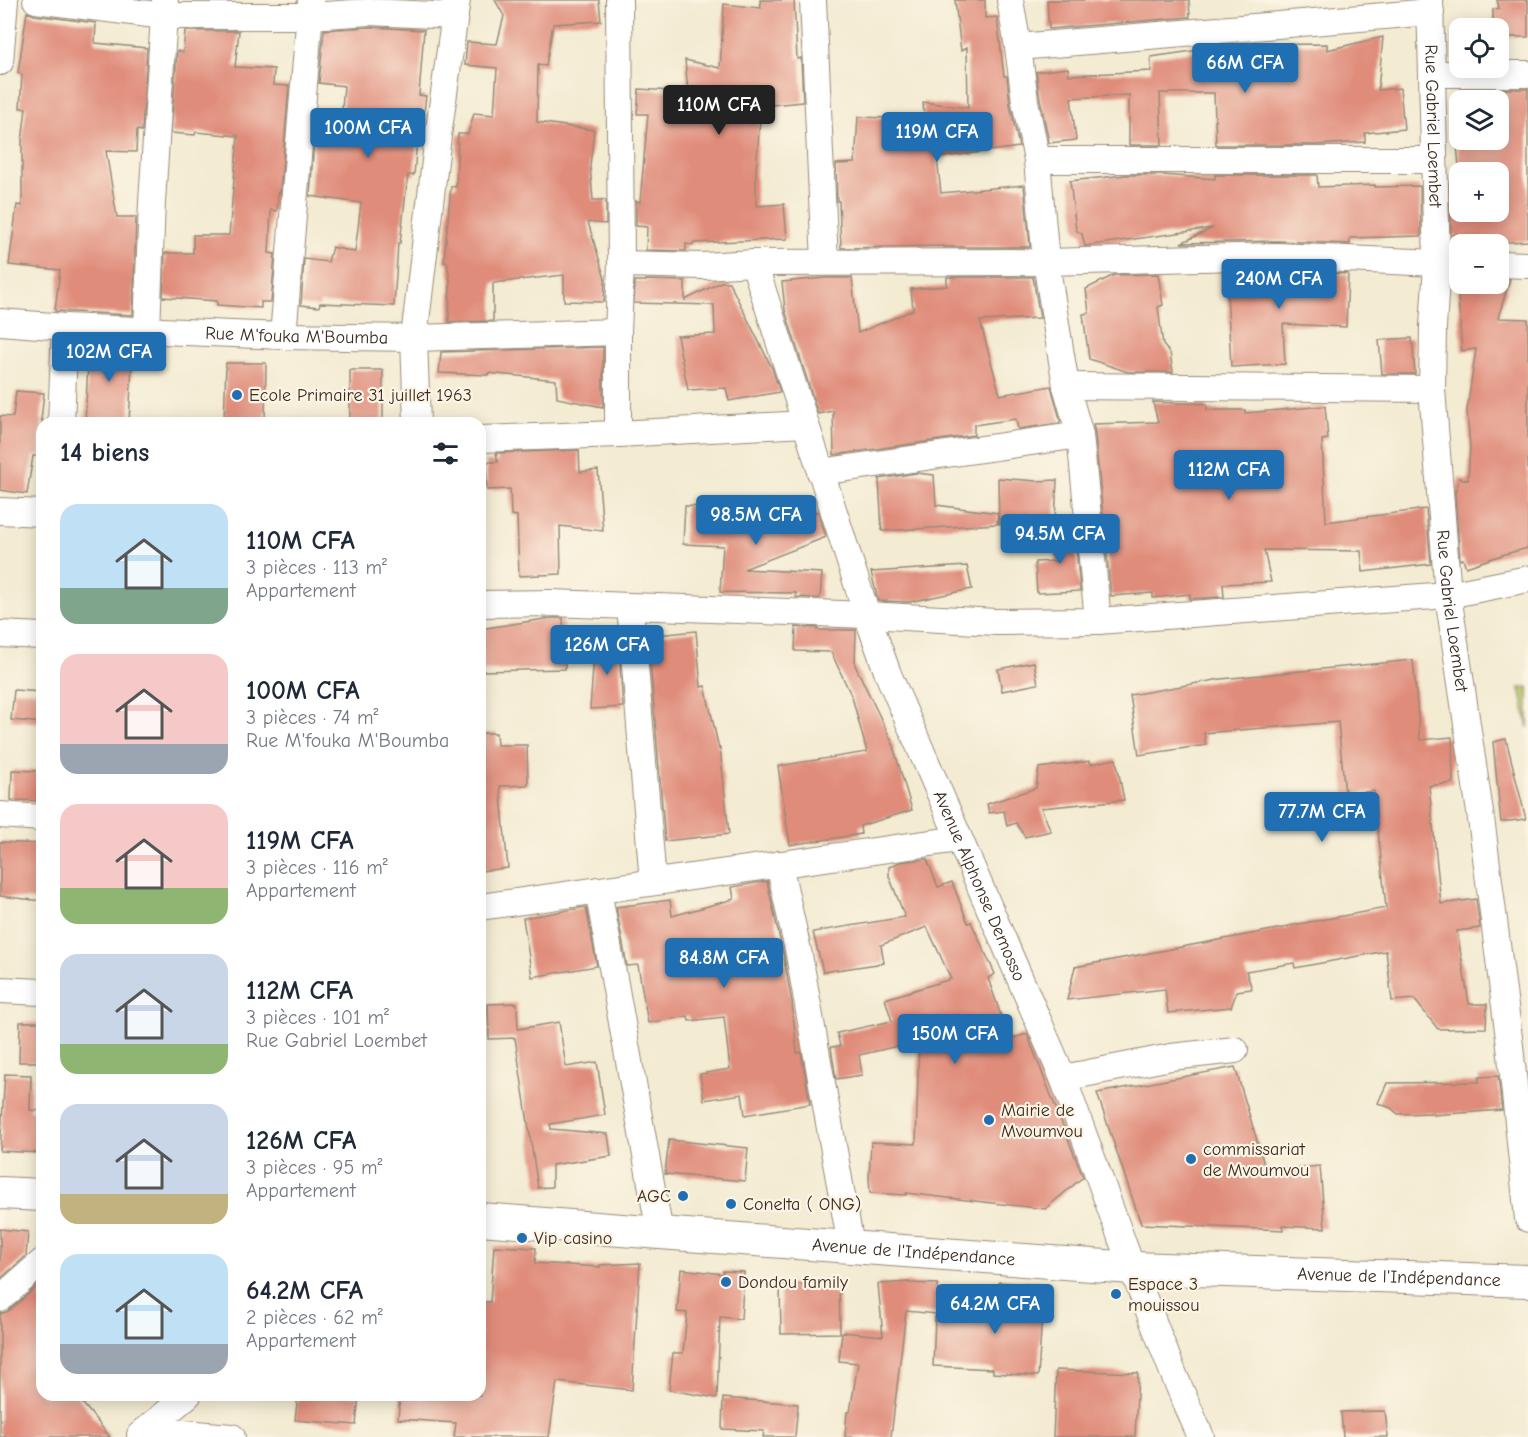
<!DOCTYPE html>
<html lang="fr">
<meta charset="utf-8">
<style>
:root{--surface:#fff;--page:#f2f2f3;--text:#1f2937;--muted:#747a83;--accent:#1f6fb2}
body{margin:0;font-family:"Comic Neue",sans-serif;background:var(--page);color:var(--text);height:100vh;display:flex;flex-direction:column;font-size:22px;white-space:nowrap}
*{box-sizing:border-box;margin:0}
p{font-size:20px;color:var(--muted)}
.icon{flex:none;width:33px;height:33px;fill:none;stroke:currentColor;stroke-width:2;stroke-linecap:round;stroke-linejoin:round}
.map{position:relative;flex:1;overflow:hidden}
.sheet{position:absolute;left:36px;top:417px;width:450px;height:984px;display:flex;flex-direction:column;background:var(--surface);border-radius:18px;box-shadow:0 3px 15px #0003}
.sheet>*{flex:none}
.buttons{position:absolute;left:1449px;top:18px;display:grid;gap:12px}
.buttons a{display:grid;place-items:center;width:60px;height:60px;border-radius:12px;background:var(--surface);box-shadow:0 3px 15px #0003;font-size:30px}
.price{position:absolute;translate:-50% -51px;padding:0 14px;border-radius:6px;background:var(--accent);color:#fff;font-size:20px;line-height:39px;filter:drop-shadow(0 2px 3px #0008)}
.price::after{content:'';position:absolute;left:50%;top:36px;width:18px;height:14px;margin-left:-9px;background:inherit;clip-path:polygon(0 0,100% 0,50% 100%)}
.price.active{background:#222;color:#fff}
ul{padding:0;list-style:none}
li{display:flex;align-items:center;gap:18px;height:150px;padding:0 24px}
li span{display:grid;place-items:center;flex:none;width:168px;height:120px;border-radius:18px;color:#555}
li>.icon{margin-inline-start:auto}
span .icon{width:72px;height:72px;fill:#fffc;stroke-width:1}
li b{font-size:26px}
h2{display:flex;justify-content:space-between;align-items:center;height:72px;padding:0 24px;font-size:26px}
.map>svg:first-child{display:block}
.green{fill:#b6c76a;stroke:#787844;stroke-width:1.5}
.building{fill:#e08c7a}
.lines{fill:none;stroke-linecap:round;stroke-linejoin:round}
.minor-casing{stroke:#978a78;stroke-width:28}
.tertiary-casing{stroke:#978a78;stroke-width:34}
.minor{stroke:#fff;stroke-width:26}
.tertiary{stroke:#fff;stroke-width:32}
.poi-dot{fill:#1f6fb2;stroke:#fcf5e5;stroke-width:2}
.labels{text-anchor:middle;dominant-baseline:central;stroke-width:4.5;stroke-linejoin:round;paint-order:stroke}
.street-label{font-size:18px;fill:#3b2a1e;stroke:#fcf5e5}
.poi-label{font-size:18px;fill:#3b2a1e;stroke:#fcf5e5;text-anchor:start}
</style>
<div class="map">
<svg width="1528" height="1437" viewBox="0 0 1528 1437">
<rect width="100%" height="100%" fill="#fcf5e5"/>
<filter id="ink" filterUnits="userSpaceOnUse"><feTurbulence type="fractalNoise" baseFrequency=".0167" numOctaves="2"/><feDisplacementMap in="SourceGraphic" scale="12" xChannelSelector="R" yChannelSelector="G"/><feConvolveMatrix kernelMatrix="1 2 1 2 8 2 1 2 1" color-interpolation-filters="sRGB"/></filter>
<filter id="wash" filterUnits="userSpaceOnUse"><feTurbulence type="fractalNoise" baseFrequency=".008" numOctaves="4" result="noise"/><feDisplacementMap in="SourceGraphic" scale="24" xChannelSelector="R" yChannelSelector="G"/><feGaussianBlur stdDeviation="1.35" result="paint"/><feColorMatrix in="noise" values="0 0 0 0 0 0 0 0 0 0 0 0 0 0 0 0 0 1.4 0 .05"/><feComposite in="paint" operator="in"/></filter>
<g filter="url(#wash)">
<rect width="100%" height="100%" fill="#f3ebd2"/>
<!-- green -->
<path class="green" d="M 1528,687 L 1528,728 L 1520,688 Z"/>
<g id="blocks">
<!-- building -->
<path class="building" d="M 495,0 L 599,0 L 601,21 L 553,24 L 546,66 L 538,65 L 537,122 L 594,130 L 590,166 L 593,200 L 606,200 L 606,224 L 588,222 L 605,279 L 604,302 L 564,301 L 564,275 L 493,283 L 493,321 L 449,322 L 450,280 L 447,262 L 444,262 L 451,186 L 456,187 L 458,134 L 468,134 L 474,113 L 494,115 L 497,68 L 465,65 L 467,42 L 497,44 L 504,16 Z
M 760,0 L 794,0 L 797,59 L 801,58 L 803,102 L 761,106 L 756,171 L 756,206 L 784,204 L 787,239 L 693,243 L 693,245 L 686,244 L 686,251 L 646,250 L 647,227 L 636,226 L 636,201 L 640,202 L 648,114 L 637,114 L 639,89 L 688,92 L 685,60 L 720,68 L 724,4 L 761,8 Z
M 955,0 L 985,0 L 985,18 L 997,17 L 1004,76 L 1007,76 L 1010,104 L 1019,147 L 937,158 L 941,193 L 1024,185 L 1030,247 L 944,247 L 944,246 L 841,248 L 839,201 L 837,201 L 836,164 L 855,163 L 858,117 L 924,119 L 923,102 L 968,108 L 967,47 L 961,51 Z
M 1047,0 L 1189,0 L 1190,17 L 1049,29 Z
M 1497,0 L 1528,0 L 1528,37 L 1498,37 L 1498,28 L 1493,28 L 1493,10 L 1499,8 Z
M 27,12 L 34,15 L 96,23 L 95,43 L 147,48 L 142,131 L 137,130 L 136,152 L 106,151 L 117,217 L 136,217 L 133,315 L 55,311 L 60,270 L 9,265 L 17,205 L 22,206 L 22,142 L 26,108 L 20,108 L 22,74 L 18,73 Z
M 369,27 L 424,30 L 419,95 L 426,96 L 422,128 L 418,128 L 414,175 L 408,175 L 400,243 L 398,243 L 394,306 L 320,303 L 319,307 L 301,305 L 304,259 L 328,262 L 332,247 L 355,252 L 361,203 L 310,196 L 314,140 L 339,142 L 344,86 L 319,83 L 324,30 Z
M 185,31 L 239,31 L 235,67 L 274,69 L 273,85 L 289,86 L 280,193 L 278,192 L 277,211 L 271,210 L 269,253 L 275,254 L 271,302 L 261,302 L 261,308 L 217,305 L 217,301 L 163,297 L 165,253 L 193,253 L 193,235 L 229,235 L 238,136 L 196,132 L 195,135 L 171,133 L 177,51 L 183,52 Z
M 1383,37 L 1378,90 L 1400,88 L 1404,129 L 1365,133 L 1365,142 L 1316,145 L 1216,145 L 1214,93 L 1160,93 L 1162,145 L 1129,145 L 1129,95 L 1071,98 L 1076,140 L 1049,143 L 1040,99 L 1036,72 L 1068,68 L 1069,75 L 1151,71 L 1151,57 L 1207,49 L 1206,46 L 1223,45 L 1327,44 L 1327,50 Z
M 1461,89 L 1528,89 L 1528,241 L 1456,245 L 1455,235 L 1451,235 L 1450,185 L 1460,185 L 1460,212 L 1498,212 L 1498,172 L 1460,172 L 1460,179 L 1456,132 L 1458,132 L 1460,112 L 1460,140 L 1498,140 L 1498,100 L 1460,100 Z
M 1126,175 L 1163,175 L 1215,179 L 1215,175 L 1317,175 L 1318,187 L 1375,185 L 1375,187 L 1420,186 L 1421,236 L 1350,238 L 1350,244 L 1278,241 L 1181,243 L 1213,228 L 1085,246 L 1082,234 L 1076,230 L 1070,181 Z
M 1277,271 L 1348,274 L 1346,327 L 1283,324 L 1285,364 L 1231,367 L 1226,272 Z
M 1158,274 L 1163,305 L 1158,307 L 1163,345 L 1170,353 L 1173,372 L 1128,372 L 1089,359 L 1083,314 L 1089,313 L 1086,289 L 1114,275 Z
M 947,277 L 1033,277 L 1040,318 L 980,321 L 1000,395 L 1051,386 L 1060,419 L 1060,423 L 1018,429 L 1016,419 L 974,425 L 974,435 L 834,455 L 833,411 L 818,414 L 785,310 L 782,282 L 825,278 L 852,278 L 858,333 L 913,310 L 911,289 L 947,286 Z
M 1498,279 L 1510,279 L 1498,318 L 1528,319 L 1528,548 L 1505,554 L 1466,567 L 1463,559 L 1460,560 L 1455,493 L 1459,478 L 1468,480 L 1470,448 L 1467,410 L 1476,349 L 1462,351 L 1457,282 L 1460,282 L 1460,284 L 1498,284 Z
M 646,280 L 685,281 L 685,300 L 721,282 L 729,282 L 772,368 L 780,392 L 729,401 L 726,388 L 688,390 L 677,336 L 715,334 L 714,305 L 634,303 L 635,281 L 646,281 Z
M 1412,338 L 1415,374 L 1382,374 L 1379,340 Z
M 89,343 L 133,345 L 129,423 L 85,423 Z
M 603,347 L 603,407 L 557,398 L 556,380 L 488,373 L 488,375 L 439,373 L 441,352 Z
M 226,363 L 266,363 L 265,423 L 224,423 Z
M 350,370 L 383,370 L 383,423 L 350,423 Z
M 16,391 L 44,393 L 41,420 L 43,420 L 42,423 L 40,456 L 33,456 L 27,494 L 0,490 L 0,416 L 13,417 Z
M 1153,402 L 1207,404 L 1207,410 L 1245,410 L 1245,413 L 1325,406 L 1328,439 L 1322,440 L 1326,522 L 1426,509 L 1431,564 L 1363,572 L 1361,551 L 1264,550 L 1271,582 L 1223,584 L 1224,597 L 1190,599 L 1190,594 L 1153,598 L 1153,593 L 1111,596 L 1095,434 L 1093,424 L 1158,422 Z
M 579,450 L 580,472 L 598,470 L 603,531 L 560,526 L 561,574 L 519,576 L 517,516 L 511,515 L 510,489 L 487,490 L 486,462 L 498,462 L 496,453 Z
M 916,473 L 934,475 L 936,505 L 998,513 L 997,524 L 882,531 L 879,479 Z
M 998,478 L 1036,481 L 1057,480 L 1055,520 L 999,524 Z
M 685,506 L 818,512 L 826,537 L 744,569 L 822,573 L 820,598 L 796,597 L 796,593 L 720,592 L 723,546 L 683,544 Z
M 1074,525 L 1080,591 L 1037,593 L 1035,562 L 1056,561 L 1054,527 Z
M 967,566 L 972,589 L 909,602 L 878,601 L 871,572 Z
M 551,618 L 563,618 L 565,669 L 480,671 L 480,629 Z
M 796,627 L 818,628 L 817,630 L 856,630 L 855,665 L 895,748 L 894,749 L 912,810 L 860,826 L 861,834 L 790,845 L 778,766 L 867,752 L 852,697 L 831,652 L 795,651 Z
M 696,631 L 701,687 L 705,686 L 719,749 L 720,748 L 729,834 L 665,841 L 648,636 Z
M 618,639 L 623,707 L 590,709 L 595,641 Z
M 1413,660 L 1420,740 L 1452,737 L 1453,783 L 1429,786 L 1441,904 L 1476,899 L 1480,928 L 1457,931 L 1469,1004 L 1487,1004 L 1486,1028 L 1438,1029 L 1414,999 L 1392,1001 L 1386,951 L 1295,968 L 1294,963 L 1246,971 L 1252,989 L 1237,991 L 1231,1007 L 1168,1013 L 1165,989 L 1067,1000 L 1075,967 L 1288,927 L 1288,926 L 1386,908 L 1374,791 L 1345,794 L 1338,722 L 1204,733 L 1206,745 L 1139,755 L 1130,695 L 1221,679 Z
M 1034,662 L 1038,684 L 1002,691 L 998,669 Z
M 14,690 L 42,692 L 42,723 L 11,720 Z
M 480,733 L 496,733 L 497,745 L 527,745 L 528,785 L 500,786 L 508,868 L 480,871 Z
M 1506,739 L 1526,819 L 1501,822 L 1493,742 Z
M 1116,759 L 1124,800 L 1041,808 L 1051,831 L 1025,837 L 1016,823 L 1007,826 L 1004,811 L 989,813 L 987,804 L 1036,788 L 1039,768 L 1090,761 L 1091,764 Z
M 12,770 L 42,771 L 42,801 L 11,800 Z
M 0,842 L 42,844 L 42,901 L 0,896 Z
M 927,859 L 938,887 L 952,882 L 968,923 L 971,922 L 995,974 L 988,978 L 1009,1039 L 1027,1034 L 1083,1177 L 1045,1209 L 906,1193 L 906,1195 L 870,1193 L 869,1178 L 871,1142 L 916,1144 L 919,1041 L 859,1055 L 862,1075 L 836,1079 L 831,1047 L 840,1046 L 837,1033 L 892,1021 L 885,999 L 951,979 L 927,927 L 881,945 L 884,963 L 823,972 L 813,932 L 905,917 L 889,876 L 889,867 L 900,862 Z
M 767,881 L 784,958 L 792,1003 L 797,1053 L 801,1052 L 810,1104 L 745,1115 L 742,1094 L 704,1100 L 700,1074 L 730,1069 L 724,1017 L 689,1021 L 688,1016 L 648,1023 L 638,965 L 627,966 L 616,907 L 670,900 L 672,916 L 734,899 L 732,887 Z
M 586,907 L 597,966 L 532,977 L 523,918 Z
M 517,1003 L 518,1029 L 559,1022 L 566,1067 L 597,1062 L 605,1115 L 550,1124 L 551,1129 L 608,1134 L 611,1156 L 552,1165 L 552,1187 L 538,1188 L 515,1038 L 489,1039 L 488,1004 Z
M 20,1022 L 42,1022 L 42,1062 L 19,1062 Z
M 1235,1067 L 1266,1171 L 1320,1166 L 1325,1228 L 1282,1226 L 1284,1230 L 1141,1224 L 1097,1093 Z
M 5,1074 L 31,1075 L 30,1110 L 42,1111 L 42,1153 L 0,1151 Z
M 1498,1076 L 1502,1110 L 1433,1115 L 1433,1113 L 1398,1114 L 1391,1108 L 1378,1103 L 1387,1083 L 1479,1082 L 1479,1077 Z
M 669,1140 L 748,1148 L 745,1181 L 665,1174 Z
M 0,1229 L 28,1232 L 26,1256 L 0,1279 Z
M 494,1246 L 536,1248 L 535,1263 L 600,1267 L 600,1265 L 640,1263 L 632,1390 L 557,1382 L 549,1437 L 454,1437 L 456,1423 L 398,1419 L 400,1395 L 480,1395 L 480,1302 L 490,1302 Z
M 681,1269 L 723,1274 L 723,1271 L 744,1272 L 741,1319 L 720,1317 L 717,1398 L 669,1390 L 673,1353 L 683,1353 L 687,1313 L 677,1312 Z
M 42,1282 L 42,1395 L 76,1395 L 110,1437 L 0,1437 L 0,1314 L 10,1310 Z
M 909,1282 L 909,1283 L 938,1284 L 937,1314 L 906,1311 L 891,1437 L 845,1437 L 847,1412 L 850,1412 L 858,1363 L 839,1361 L 842,1332 L 883,1336 L 878,1284 Z
M 999,1282 L 1044,1285 L 1038,1376 L 993,1373 L 993,1369 L 933,1366 L 935,1317 L 996,1317 Z
M 839,1283 L 840,1333 L 781,1334 L 780,1285 Z
M 1056,1370 L 1138,1373 L 1135,1437 L 1053,1437 Z
M 298,1395 L 359,1395 L 356,1425 L 295,1420 Z
M 723,1398 L 798,1404 L 795,1437 L 763,1437 L 764,1431 L 722,1429 Z
M 1385,1411 L 1388,1437 L 1343,1437 L 1341,1412 Z"/>
</g>
</g>
<g filter="url(#ink)">
<use href="#blocks" fill-opacity="0" stroke="#978a78" stroke-width="1.5"/>
<g class="lines">
<defs>
<g id="minor">
<path d="M 36,0 L 164,16 L 310,16 L 369,12 L 455,16"/>
<path d="M 813,0 L 825,262"/>
<path d="M 1010,0 L 1018,47 L 1025,101 L 1037,160 L 1046,262 L 1066,386 L 1080,435 L 1098,621"/>
<path id="s1" d="M 1430,0 L 1437,264 L 1433,327 L 1432,389 L 1448,595 L 1482,826 L 1510,1046 L 1528,1219"/>
<path d="M 1018,47 L 1431,12"/>
<path d="M 0,62 L 5,0"/>
<path d="M 1432,74 L 1528,74"/>
<path d="M 1037,160 L 1434,160"/>
<path id="s2" d="M 754,263 L 867,615 L 888,674 L 1063,1078 L 1132,1268 L 1174,1375 L 1201,1437"/>
<path d="M 621,264 L 703,266 L 754,263 L 1046,262 L 1277,256 L 1460,264"/>
<path d="M 1498,264 L 1528,265"/>
<path id="s3" d="M 0,322 L 65,327 L 283,336 L 414,338 L 618,332"/>
<path d="M 147,330 L 152,202 L 165,0"/>
<path d="M 283,336 L 311,0"/>
<path d="M 1066,386 L 1432,389"/>
<path d="M 61,423 L 65,327"/>
<path d="M 417,423 L 414,338 L 438,136 L 457,0"/>
<path d="M 618,434 L 618,332 L 621,264 L 619,0"/>
<path d="M 480,439 L 618,434 L 805,424"/>
<path d="M 820,472 L 1080,435"/>
<path d="M 0,511 L 42,513"/>
<path d="M 480,604 L 551,603 L 867,615 L 996,622 L 1098,621 L 1448,595 L 1528,579"/>
<path d="M 630,606 L 653,882"/>
<path d="M 0,634 L 42,636"/>
<path d="M 0,815 L 42,818"/>
<path d="M 779,864 L 799,955 L 851,1246"/>
<path d="M 598,890 L 660,1233"/>
<path d="M 480,907 L 959,839"/>
<path d="M 0,990 L 42,992"/>
<path d="M 1063,1078 L 1171,1057 L 1235,1050"/>
<path d="M 0,1299 L 42,1262"/>
<path d="M 146,1430 L 232,1437"/>
<path d="M 140,1435 L 188,1395"/>
</g>
<g id="tertiary">
<path d="M 0,1193 L 42,1195"/>
<path id="s4" d="M 480,1219 L 660,1233 L 1132,1268 L 1528,1281"/>
</g>
</defs>
<!-- minor casing -->
<use href="#minor" class="minor-casing"/>
<!-- tertiary casing -->
<use href="#tertiary" class="tertiary-casing"/>
<!-- minor -->
<use href="#minor" class="minor"/>
<!-- tertiary -->
<use href="#tertiary" class="tertiary"/>
</g>
</g>
<!-- markers -->
<g class="poi-dot">
<circle cx="237" cy="395" r="6"/>
<circle cx="989" cy="1120" r="6"/>
<circle cx="1191" cy="1159" r="6"/>
<circle cx="683" cy="1196" r="6"/>
<circle cx="731" cy="1204" r="6"/>
<circle cx="522" cy="1238" r="6"/>
<circle cx="726" cy="1282" r="6"/>
<circle cx="1116" cy="1294" r="6"/>
</g>
<g class="labels">
<!-- street labels -->
<g class="street-label">
<text stroke="none"><textPath href="#s1" startOffset="126">Rue Gabriel Loembet</textPath></text>
<text stroke="none"><textPath href="#s3" startOffset="297">Rue M'fouka M'Boumba</textPath></text>
<text stroke="none"><textPath href="#s1" startOffset="612">Rue Gabriel Loembet</textPath></text>
<text stroke="none"><textPath href="#s2" startOffset="663">Avenue Alphonse Demosso</textPath></text>
<text stroke="none"><textPath href="#s4" startOffset="435">Avenue de l'Indépendance</textPath></text>
<text stroke="none"><textPath href="#s4" startOffset="921">Avenue de l'Indépendance</textPath></text>
</g>
<!-- poi labels -->
<g class="poi-label">
<text x="249" y="395">Ecole Primaire 31 juillet 1963</text>
<text x="1001" y="1110">Mairie de<tspan x="1001" dy="21">Mvoumvou</tspan></text>
<text x="1203" y="1149">commissariat<tspan x="1203" dy="21">de Mvoumvou</tspan></text>
<text x="671" y="1196" text-anchor="end">AGC</text>
<text x="743" y="1204">Conelta ( ONG)</text>
<text x="534" y="1238">Vip casino</text>
<text x="738" y="1282">Dondou family</text>
<text x="1128" y="1284">Espace 3<tspan x="1128" dy="21">mouissou</tspan></text>
</g>
</g>
</svg>
<div class="buttons">
<a><svg class="icon" aria-label="locate" viewBox="0 0 24 24"><circle cx="12" cy="12" r="6"/><path d="M12 2v4M12 18v4M2 12h4M18 12h4"/></svg></a>
<a><svg class="icon" aria-label="layers" viewBox="0 0 24 24"><path d="M12 4l9 5-9 5-9-5zM3 14l9 5 9-5"/></svg></a>
<a>+</a>
<a>−</a>
</div>
<b class="price" style="left:1245px;top:94px">66M CFA</b>
<b class="price active" style="left:719px;top:136px">110M CFA</b>
<b class="price" style="left:368px;top:159px">100M CFA</b>
<b class="price" style="left:937px;top:163px">119M CFA</b>
<b class="price" style="left:1279px;top:310px">240M CFA</b>
<b class="price" style="left:109px;top:383px">102M CFA</b>
<b class="price" style="left:1229px;top:501px">112M CFA</b>
<b class="price" style="left:756px;top:546px">98.5M CFA</b>
<b class="price" style="left:1060px;top:565px">94.5M CFA</b>
<b class="price" style="left:607px;top:676px">126M CFA</b>
<b class="price" style="left:1322px;top:843px">77.7M CFA</b>
<b class="price" style="left:724px;top:989px">84.8M CFA</b>
<b class="price" style="left:955px;top:1065px">150M CFA</b>
<b class="price" style="left:995px;top:1335px">64.2M CFA</b>
<section class="sheet">
<h2>14 biens<svg class="icon" aria-label="filters" viewBox="0 0 24 24"><path d="M4 7h16M4 17h16"/><circle cx="9" cy="7" r="2"/><circle cx="15" cy="17" r="2"/></svg></h2>
<ul>
<li><span style="background:linear-gradient(#bfe0f5 70%,#7fa58c 0)"><svg class="icon" aria-label="home" viewBox="0 0 24 24"><path d="M3 11l9-7 9 7M6 9v11h12V9"/></svg></span><div><b>110M CFA</b><p>3 pièces · 113 m²</p><p>Appartement</p></div></li>
<li><span style="background:linear-gradient(#f6c9c9 75%,#9aa5b1 0)"><svg class="icon" aria-label="home" viewBox="0 0 24 24"><path d="M3 11l9-7 9 7M6 9v11h12V9"/></svg></span><div><b>100M CFA</b><p>3 pièces · 74 m²</p><p>Rue M'fouka M'Boumba</p></div></li>
<li><span style="background:linear-gradient(#f6c9c9 70%,#8fb573 0)"><svg class="icon" aria-label="home" viewBox="0 0 24 24"><path d="M3 11l9-7 9 7M6 9v11h12V9"/></svg></span><div><b>119M CFA</b><p>3 pièces · 116 m²</p><p>Appartement</p></div></li>
<li><span style="background:linear-gradient(#c9d6e8 75%,#8fb573 0)"><svg class="icon" aria-label="home" viewBox="0 0 24 24"><path d="M3 11l9-7 9 7M6 9v11h12V9"/></svg></span><div><b>112M CFA</b><p>3 pièces · 101 m²</p><p>Rue Gabriel Loembet</p></div></li>
<li><span style="background:linear-gradient(#c9d6e8 75%,#c2b280 0)"><svg class="icon" aria-label="home" viewBox="0 0 24 24"><path d="M3 11l9-7 9 7M6 9v11h12V9"/></svg></span><div><b>126M CFA</b><p>3 pièces · 95 m²</p><p>Appartement</p></div></li>
<li><span style="background:linear-gradient(#bfe0f5 75%,#9aa5b1 0)"><svg class="icon" aria-label="home" viewBox="0 0 24 24"><path d="M3 11l9-7 9 7M6 9v11h12V9"/></svg></span><div><b>64.2M CFA</b><p>2 pièces · 62 m²</p><p>Appartement</p></div></li>
</ul>
</section>
</div>
